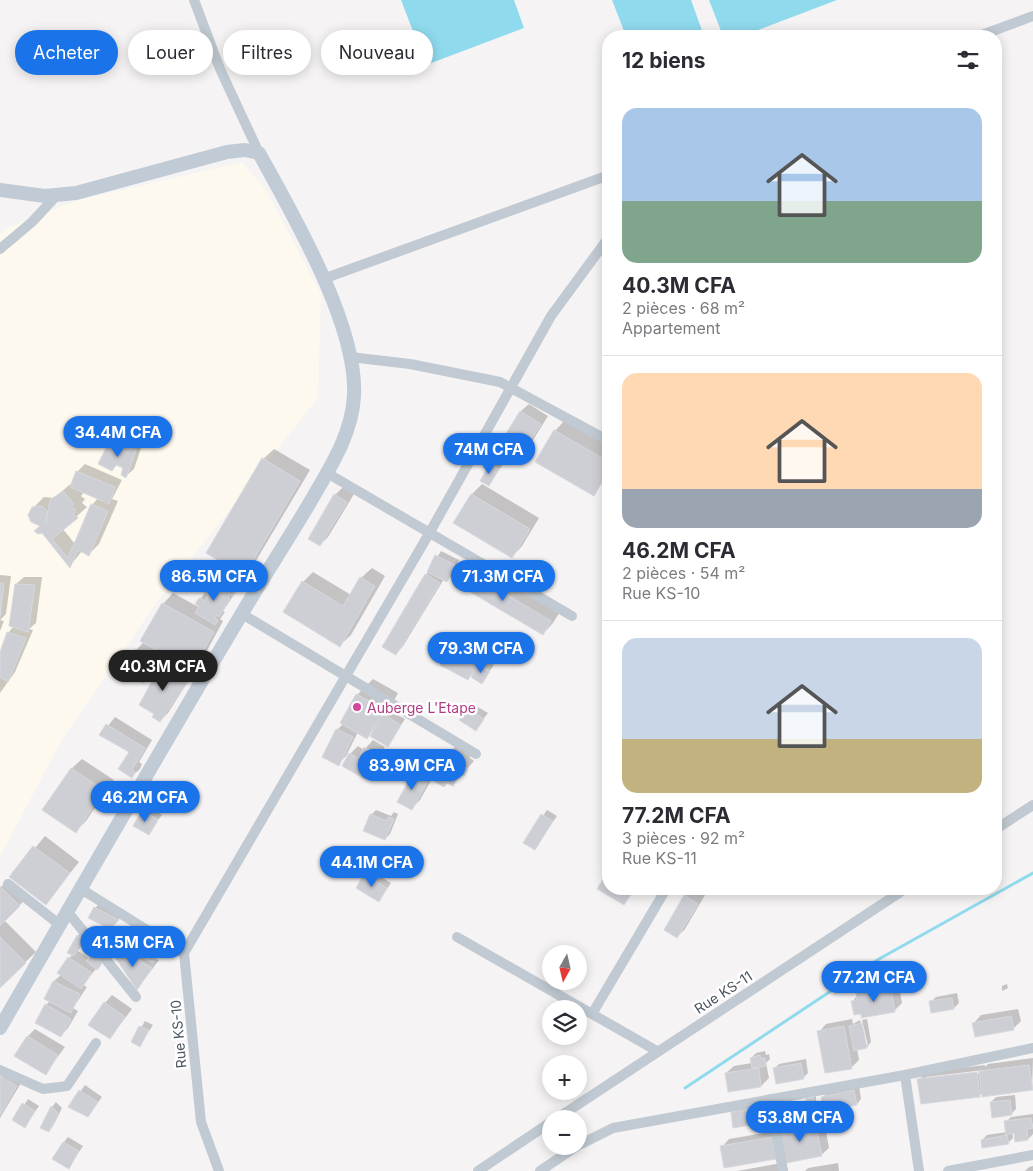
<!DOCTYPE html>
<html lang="fr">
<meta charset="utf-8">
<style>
:root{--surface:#fff;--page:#f7f7f7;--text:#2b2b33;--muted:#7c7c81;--line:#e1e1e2;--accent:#1a73e8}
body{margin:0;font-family:Inter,sans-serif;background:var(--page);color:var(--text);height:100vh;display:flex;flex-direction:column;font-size:19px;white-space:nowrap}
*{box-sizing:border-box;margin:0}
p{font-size:16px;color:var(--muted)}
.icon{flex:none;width:28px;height:28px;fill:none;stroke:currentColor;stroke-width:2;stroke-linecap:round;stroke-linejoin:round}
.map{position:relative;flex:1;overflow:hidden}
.details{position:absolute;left:602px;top:30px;width:400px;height:865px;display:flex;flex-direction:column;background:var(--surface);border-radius:20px;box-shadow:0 2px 12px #0003}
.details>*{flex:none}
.top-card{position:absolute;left:15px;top:30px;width:475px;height:45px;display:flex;gap:10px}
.needle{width:32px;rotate:188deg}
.fabs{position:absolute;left:542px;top:945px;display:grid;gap:10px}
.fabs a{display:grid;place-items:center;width:45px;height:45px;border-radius:50%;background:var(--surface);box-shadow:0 2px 12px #0003;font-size:25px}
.price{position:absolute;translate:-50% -42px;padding:0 11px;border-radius:18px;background:var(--accent);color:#fff;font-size:16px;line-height:32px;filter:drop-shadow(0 1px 2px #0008)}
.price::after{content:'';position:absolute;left:50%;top:30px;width:15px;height:11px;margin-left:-8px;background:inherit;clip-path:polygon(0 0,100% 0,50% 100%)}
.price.selected{background:#222;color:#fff}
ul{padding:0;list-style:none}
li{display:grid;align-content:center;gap:10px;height:265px;padding:0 20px}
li+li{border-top:1px solid var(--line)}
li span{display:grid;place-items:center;height:155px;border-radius:15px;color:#555}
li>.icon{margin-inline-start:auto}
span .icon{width:90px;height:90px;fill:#fffc;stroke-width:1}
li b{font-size:21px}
h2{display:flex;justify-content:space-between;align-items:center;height:60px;padding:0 20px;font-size:21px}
.tag{padding:0 18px;border-radius:22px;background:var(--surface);box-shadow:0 2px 12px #0003;font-size:18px;line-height:45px}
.tag.selected{background:var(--accent);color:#fff}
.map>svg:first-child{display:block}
.commercial{fill:#fdf9ef}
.water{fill:#90daee}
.shadow{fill:#0003;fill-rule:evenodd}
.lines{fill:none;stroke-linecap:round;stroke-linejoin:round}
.stream{stroke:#90daee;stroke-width:3}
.building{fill:#cdcfd5;stroke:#d7d9de}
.street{stroke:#c1cad2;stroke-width:10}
.secondary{stroke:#c1cbd6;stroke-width:14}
.hotel-dot{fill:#d1479c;stroke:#fff;stroke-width:2}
.labels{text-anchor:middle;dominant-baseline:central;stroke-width:5;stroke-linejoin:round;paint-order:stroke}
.hotel-label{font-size:14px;fill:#b23c85;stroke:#fff;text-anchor:start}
.street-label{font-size:14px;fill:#4a5661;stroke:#fff}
</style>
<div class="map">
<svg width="1033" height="1171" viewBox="0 0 1033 1171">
<rect width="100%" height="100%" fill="#f5f3f3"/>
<!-- commercial -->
<path class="commercial" d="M 242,162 L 266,190 L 321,294 L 318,398 L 157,602 L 61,741 L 0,857 L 0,234 L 7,228 L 75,201 Z"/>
<!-- water -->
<path class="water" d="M 401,0 L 514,0 L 524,28 L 426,65 Z
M 612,0 L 691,0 L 704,36 L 626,36 Z
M 709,0 L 837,0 L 742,36 L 723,36 Z"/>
<!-- shadow -->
<path class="shadow" d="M 529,404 L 548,416 L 528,448 L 520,456 L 501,445 L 521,411 Z
M 565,420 L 609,445 L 609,475 L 593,494 L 555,431 Z
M 118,435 L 143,442 L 134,469 L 126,476 L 124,467 L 117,464 L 112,469 L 110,443 Z
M 274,449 L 310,470 L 254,564 L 244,574 L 263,459 Z
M 496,460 L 503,464 L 489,485 L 491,465 Z
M 85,464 L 122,480 L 112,499 L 118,501 L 99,544 L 89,554 L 82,551 L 70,566 L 41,525 L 33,508 L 44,497 L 54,498 L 74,481 L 77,472 ZM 84,492 L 98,498 L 92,505 L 75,544 L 63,529 L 87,507 L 82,503 L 85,499 L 81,496 Z
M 482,484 L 539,518 L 522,546 L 512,557 L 455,523 L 472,494 Z
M 343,487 L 354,494 L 328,537 L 320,545 L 335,495 Z
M 441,551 L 459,560 L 452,576 L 447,580 L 444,579 L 403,646 L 396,654 L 426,575 Z
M 476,559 L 561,610 L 553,623 L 543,634 L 457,583 L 465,569 Z
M 372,568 L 385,576 L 351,635 L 340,645 L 303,582 L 313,572 L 351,595 L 361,578 Z
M 223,572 L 242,583 L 223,611 L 225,612 L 220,619 L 223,621 L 203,658 L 191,670 L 194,672 L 168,713 L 160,721 L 161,666 L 143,682 L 136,650 L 144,642 L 163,604 L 173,593 L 202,609 L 200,599 L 206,592 L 207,588 ZM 168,655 L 171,656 L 163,665 L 162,664 Z
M 0,575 L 11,576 L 6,614 L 0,620 Z
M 24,577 L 42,577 L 36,623 L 29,629 L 33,630 L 15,672 L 0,693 L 0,653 L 8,633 L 14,626 L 16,584 Z
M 0,620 L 4,621 L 0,631 Z
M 461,637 L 487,651 L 479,664 L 485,660 L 494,665 L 482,682 L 475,671 L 467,679 L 442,664 L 453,645 Z
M 373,679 L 398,693 L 389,710 L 405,719 L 388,745 L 375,728 L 366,737 L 358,732 L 346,756 L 338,764 L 337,730 L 343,724 L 357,695 Z
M 473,704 L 488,713 L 475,730 L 461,720 Z
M 115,717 L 152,740 L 139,762 L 142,764 L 140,769 L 132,776 L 130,751 L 101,735 Z
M 373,740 L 385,747 L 373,769 L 365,777 L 350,754 L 358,746 L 364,750 Z
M 456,746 L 471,752 L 470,758 L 474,761 L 453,784 L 454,787 L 450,784 L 448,754 Z
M 82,759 L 114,780 L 86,821 L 76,831 L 71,769 Z
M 422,766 L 435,773 L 420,800 L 412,808 L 414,774 Z
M 148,806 L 162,815 L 148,833 L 143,811 Z
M 376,810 L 391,816 L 394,812 L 398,814 L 390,834 L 385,839 L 371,815 Z
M 547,810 L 557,816 L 535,848 L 525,843 Z
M 45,836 L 79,862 L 46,903 L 11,877 Z
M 370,870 L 391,883 L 379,900 L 365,875 Z
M 9,879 L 27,898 L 4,920 L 36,952 L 0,986 L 0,888 Z
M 598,889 L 636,889 L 624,904 Z
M 693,889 L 705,895 L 685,929 L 677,937 L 685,896 Z
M 100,903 L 123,915 L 110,928 L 95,908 Z
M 139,928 L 165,944 L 156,959 L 159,960 L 138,988 L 117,957 Z
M 83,931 L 88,934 L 78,951 L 90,959 L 96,952 L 104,959 L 83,985 L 87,987 L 73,1008 L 78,1011 L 68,1028 L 61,1036 L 46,1005 L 50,1001 L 45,999 L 54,981 L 61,975 L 72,954 L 78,936 Z
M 898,979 L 902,1003 L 894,1011 L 862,1012 L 853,1001 L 865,985 Z
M 1007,984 L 1008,988 L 1002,991 L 1002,986 Z
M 957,993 L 959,1003 L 954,1008 L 931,1002 L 936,997 Z
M 112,995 L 132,1009 L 110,1038 L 105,1003 Z
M 1018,1009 L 1021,1021 L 1013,1029 L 974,1023 L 981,1015 Z
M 852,1019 L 853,1024 L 860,1020 L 865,1045 L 868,1045 L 862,1020 L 867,1019 L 871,1042 L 867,1047 L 857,1049 L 859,1060 L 851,1068 L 819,1032 L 826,1024 Z
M 145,1021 L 153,1025 L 140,1045 L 133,1041 Z
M 35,1029 L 65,1047 L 45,1074 L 28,1036 Z
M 765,1051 L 766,1055 L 769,1054 L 770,1059 L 766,1063 L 769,1078 L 761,1086 L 726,1073 L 734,1066 L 752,1063 L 751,1058 L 756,1053 Z
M 1033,1058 L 1032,1089 L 983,1092 L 980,1095 L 922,1102 L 919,1080 L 926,1072 L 985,1065 L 985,1067 L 988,1064 ZM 984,1070 L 984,1073 L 926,1080 L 926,1077 Z
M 806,1059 L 808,1073 L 803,1078 L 774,1069 L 779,1064 Z
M 9,1069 L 24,1078 L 0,1118 L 0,1079 Z
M 85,1085 L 102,1097 L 88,1116 L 70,1106 Z
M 859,1086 L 861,1099 L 857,1104 L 823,1097 L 828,1092 Z
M 1015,1095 L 1016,1109 L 1011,1114 L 991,1102 L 996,1097 Z
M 816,1096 L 816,1105 L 814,1107 L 807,1099 Z
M 28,1099 L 39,1106 L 25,1126 L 14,1120 Z
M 774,1099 L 776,1113 L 769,1121 L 732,1112 L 740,1105 Z
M 56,1102 L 62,1108 L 53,1126 L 49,1131 L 42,1128 L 52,1107 Z
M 1033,1114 L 1033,1134 L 1028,1139 L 1015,1132 L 1012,1132 L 1013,1138 L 1008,1143 L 982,1140 L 987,1135 L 1007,1132 L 1006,1122 L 1011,1117 Z
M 823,1115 L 829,1148 L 821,1155 L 786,1162 L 788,1171 L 737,1171 L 787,1162 L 784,1149 L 722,1147 L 729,1139 L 781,1130 L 788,1122 Z
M 68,1137 L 83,1146 L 69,1167 L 64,1142 Z
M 838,1163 L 839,1171 L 805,1171 L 808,1168 Z
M 1033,1166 L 1033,1171 L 1025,1171 L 1029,1167 Z"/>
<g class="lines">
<!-- stream -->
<path class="stream" d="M 685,1088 L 879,959 L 1033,873"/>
</g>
<!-- building -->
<path class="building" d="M 520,411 L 541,424 L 520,457 L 499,445 Z
M 554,430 L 609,462 L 609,470 L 594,496 L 535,462 Z
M 109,442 L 136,450 L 126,478 L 121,475 L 123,468 L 116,465 L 112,471 L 98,464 Z
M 262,458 L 300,481 L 244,576 L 206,553 Z
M 490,464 L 499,469 L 489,486 L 480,481 Z
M 76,471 L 115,487 L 109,504 L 70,487 Z
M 63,491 L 74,504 L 71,507 L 76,510 L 73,514 L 78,518 L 52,539 L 68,558 L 91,504 L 108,511 L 89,556 L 78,550 L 70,568 L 42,533 L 38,534 L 34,531 L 40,526 L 31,522 L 28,515 L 32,507 L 42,506 L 48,512 L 44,524 L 46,525 L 50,500 Z
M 334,494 L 347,502 L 320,546 L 308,539 Z
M 471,494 L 530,529 L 512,558 L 453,523 Z
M 435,555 L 455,565 L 447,582 L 427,572 Z
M 464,569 L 551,621 L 543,635 L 455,583 Z
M 425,574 L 440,583 L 396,655 L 382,647 Z
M 360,577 L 375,586 L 340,647 L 283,612 L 302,581 L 343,606 Z
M 215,579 L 235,591 L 233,596 L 229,594 L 228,597 L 230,598 L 219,617 L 217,615 L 215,618 L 218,620 L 215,625 L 195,613 L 199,606 L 195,604 L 199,598 L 205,601 L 208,595 L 203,592 L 206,587 L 209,589 Z
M 0,583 L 4,583 L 0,617 Z
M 15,584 L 35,585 L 28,632 L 9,626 Z
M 162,603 L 214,632 L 192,670 L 140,641 Z
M 7,632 L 26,638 L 8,682 L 0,677 L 0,652 Z
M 452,644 L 480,659 L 468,680 L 440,665 Z
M 135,649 L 160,664 L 152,677 L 149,675 L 143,683 L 122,671 Z
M 162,663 L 188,680 L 160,722 L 152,717 L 154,714 L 139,705 Z
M 479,664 L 490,671 L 482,684 L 471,677 Z
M 356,694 L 384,709 L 367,739 L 340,723 Z
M 467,708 L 484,719 L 476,731 L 459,720 Z
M 383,714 L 401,725 L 388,747 L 370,736 Z
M 106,724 L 145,748 L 132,770 L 135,772 L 132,778 L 118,769 L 129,752 L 99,735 Z
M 336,729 L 353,737 L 339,766 L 322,757 Z
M 364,747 L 378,755 L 365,779 L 342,766 L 349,753 L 358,758 Z
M 447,753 L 463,760 L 463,766 L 468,769 L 464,776 L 460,774 L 453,786 L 447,783 L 444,787 L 435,782 L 444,767 L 441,766 Z
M 71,768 L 104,790 L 76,833 L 42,810 Z
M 413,773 L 428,781 L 412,810 L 397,802 Z
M 142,810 L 158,820 L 149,835 L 133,826 Z
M 370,814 L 387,821 L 388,817 L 394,819 L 385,840 L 363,831 Z
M 541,814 L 553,821 L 535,850 L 523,843 Z
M 33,846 L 70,873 L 46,905 L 9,877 Z
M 609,869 L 609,889 L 634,889 L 624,905 L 597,889 Z
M 364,874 L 387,888 L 379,902 L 356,888 Z
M 0,886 L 20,906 L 0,926 Z
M 684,895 L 698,904 L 677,938 L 664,930 Z
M 94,907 L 119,920 L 110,929 L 88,918 Z
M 133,932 L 161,949 L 153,963 L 125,946 Z
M 77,935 L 84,939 L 74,956 L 67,953 Z
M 0,937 L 26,963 L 0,988 Z
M 121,949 L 152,968 L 137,990 L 115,957 Z
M 93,954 L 103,962 L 97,970 L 86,961 Z
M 68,957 L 92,973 L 81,989 L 57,973 Z
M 53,981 L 80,994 L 71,1013 L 44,999 Z
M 891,987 L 895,1012 L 861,1018 L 861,1014 L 854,1015 L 851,1001 L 857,1000 L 856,992 Z
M 952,998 L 954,1009 L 931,1013 L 929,1001 Z
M 104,1002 L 125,1017 L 110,1039 L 88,1025 Z
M 45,1004 L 71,1019 L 61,1037 L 35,1023 Z
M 1011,1016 L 1014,1030 L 975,1037 L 972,1023 Z
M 862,1023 L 867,1048 L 854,1051 L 849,1026 Z
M 139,1026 L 149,1030 L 140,1047 L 131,1042 Z
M 844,1026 L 852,1069 L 825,1073 L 817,1031 Z
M 27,1036 L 58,1055 L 46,1075 L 14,1056 Z
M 760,1055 L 761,1059 L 765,1058 L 766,1066 L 752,1068 L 750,1058 Z
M 801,1063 L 804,1079 L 776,1084 L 773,1068 Z
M 1029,1065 L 1033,1090 L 982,1097 L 979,1071 Z
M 759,1068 L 761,1087 L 728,1092 L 725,1073 Z
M 977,1072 L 980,1097 L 921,1104 L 917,1079 Z
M 0,1076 L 17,1086 L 0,1115 Z
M 79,1090 L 98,1102 L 88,1117 L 68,1107 Z
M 854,1090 L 857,1105 L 824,1111 L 821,1097 Z
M 806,1098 L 814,1098 L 814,1108 L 806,1108 Z
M 1010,1100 L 1012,1115 L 992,1118 L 990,1102 Z
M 22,1103 L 35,1111 L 25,1128 L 12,1120 Z
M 51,1106 L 58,1113 L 49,1132 L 40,1128 Z
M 767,1106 L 769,1122 L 733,1128 L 731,1112 Z
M 1031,1118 L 1033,1128 L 1027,1129 L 1028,1140 L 1015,1142 L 1014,1133 L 1006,1135 L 1004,1121 Z
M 815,1122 L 822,1156 L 786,1163 L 779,1129 Z
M 1007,1135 L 1009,1144 L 982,1148 L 981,1140 Z
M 772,1137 L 776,1159 L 724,1168 L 720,1146 Z
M 63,1142 L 79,1151 L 69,1169 L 52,1159 Z"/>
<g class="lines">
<!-- street -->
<path class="street" d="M 194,0 L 220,69 L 259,153
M 979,36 L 1033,16
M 0,249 L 32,222 L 57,195
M 323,279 L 609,175
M 350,357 L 410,364 L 500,382 L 609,441
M 327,473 L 572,616
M 242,614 L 476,754
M 996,829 L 1033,805
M 8,884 L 60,925
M 81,889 L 184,953 L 201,1122 L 219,1171
M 67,911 L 136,997
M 457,937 L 657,1051
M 184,953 L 430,532 L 551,316 L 609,237
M 592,1014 L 666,889
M 0,1070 L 43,1089 L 67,1086 L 96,1043
M 905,1075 L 919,1171
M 770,1099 L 783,1171
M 556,1119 L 905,889
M 579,1145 L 613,1128 L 905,1075 L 1033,1048
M 478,1171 L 551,1122
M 540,1171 L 577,1146
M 948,1171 L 1033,1155"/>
<!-- secondary -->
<path class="secondary" d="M 0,190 L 45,196 L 76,193 L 227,152 L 245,150 L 259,153 C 293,215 358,326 354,396 C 352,432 333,463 316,492 C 292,534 265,574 241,615 C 159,752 80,890 0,1028"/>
</g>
<!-- markers -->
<circle class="hotel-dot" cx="357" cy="707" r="5"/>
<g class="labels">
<!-- hotel labels -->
<g class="hotel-label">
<text x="367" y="707">Auberge L'Etape</text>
</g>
<!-- street labels -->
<g class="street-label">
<text transform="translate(723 992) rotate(-33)">Rue KS-11</text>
<text transform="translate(178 1034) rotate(-95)">Rue KS-10</text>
</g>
</g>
</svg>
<div class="fabs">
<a><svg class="needle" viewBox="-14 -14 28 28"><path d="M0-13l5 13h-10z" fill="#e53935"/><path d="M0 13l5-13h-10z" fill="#7c7c81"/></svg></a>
<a><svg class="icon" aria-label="layers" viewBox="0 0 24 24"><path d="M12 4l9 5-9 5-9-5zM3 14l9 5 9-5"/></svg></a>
<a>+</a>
<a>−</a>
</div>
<b class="price" style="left:118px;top:458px">34.4M CFA</b>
<b class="price" style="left:489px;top:475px">74M CFA</b>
<b class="price" style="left:214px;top:602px">86.5M CFA</b>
<b class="price" style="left:503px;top:602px">71.3M CFA</b>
<b class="price" style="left:481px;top:674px">79.3M CFA</b>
<b class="price selected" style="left:163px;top:692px">40.3M CFA</b>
<b class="price" style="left:412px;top:791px">83.9M CFA</b>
<b class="price" style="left:145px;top:823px">46.2M CFA</b>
<b class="price" style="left:372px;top:888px">44.1M CFA</b>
<b class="price" style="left:133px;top:968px">41.5M CFA</b>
<b class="price" style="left:874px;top:1003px">77.2M CFA</b>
<b class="price" style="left:800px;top:1143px">53.8M CFA</b>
<div class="top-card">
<a class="tag selected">Acheter</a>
<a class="tag">Louer</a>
<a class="tag">Filtres</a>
<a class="tag">Nouveau</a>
</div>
<section class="details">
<h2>12 biens<svg class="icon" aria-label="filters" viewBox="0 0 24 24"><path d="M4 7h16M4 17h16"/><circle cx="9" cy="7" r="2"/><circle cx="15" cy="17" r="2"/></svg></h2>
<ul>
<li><span style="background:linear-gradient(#a9c7e8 60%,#7fa58c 0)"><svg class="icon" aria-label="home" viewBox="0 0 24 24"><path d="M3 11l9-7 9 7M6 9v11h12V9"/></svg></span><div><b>40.3M CFA</b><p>2 pièces · 68 m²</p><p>Appartement</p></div></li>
<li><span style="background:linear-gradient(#ffd9b3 75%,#9aa5b1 0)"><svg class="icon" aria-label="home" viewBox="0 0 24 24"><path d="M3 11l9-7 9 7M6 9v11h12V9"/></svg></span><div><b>46.2M CFA</b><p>2 pièces · 54 m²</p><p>Rue KS-10</p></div></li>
<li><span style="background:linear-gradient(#c9d6e8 65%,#c2b280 0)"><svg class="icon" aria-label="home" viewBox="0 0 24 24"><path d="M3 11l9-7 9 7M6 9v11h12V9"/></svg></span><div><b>77.2M CFA</b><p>3 pièces · 92 m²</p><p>Rue KS-11</p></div></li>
</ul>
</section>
</div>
